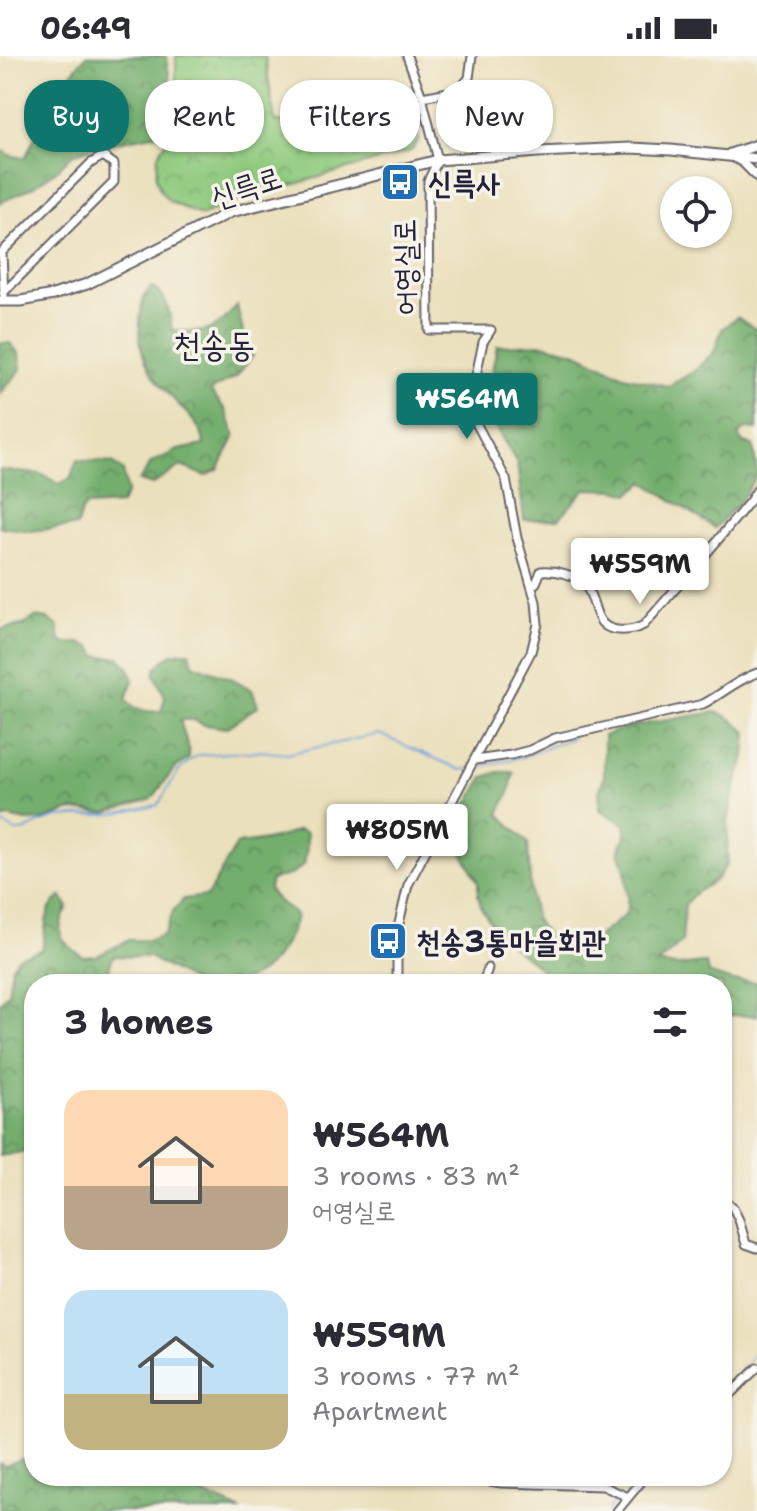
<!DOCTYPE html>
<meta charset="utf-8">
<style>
:root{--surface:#fff;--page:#f2f2f3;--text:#2b2b33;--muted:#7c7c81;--accent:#0f766e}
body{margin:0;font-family:"Shantell Sans","Poor Story",sans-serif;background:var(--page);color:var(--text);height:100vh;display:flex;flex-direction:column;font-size:30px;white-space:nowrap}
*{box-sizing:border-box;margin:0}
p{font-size:26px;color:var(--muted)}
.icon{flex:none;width:44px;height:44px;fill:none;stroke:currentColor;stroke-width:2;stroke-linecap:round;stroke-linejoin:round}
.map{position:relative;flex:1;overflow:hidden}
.drawer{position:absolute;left:24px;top:918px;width:708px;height:512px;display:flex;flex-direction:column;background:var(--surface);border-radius:32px;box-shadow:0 2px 6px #0004}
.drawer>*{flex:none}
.guide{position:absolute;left:24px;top:24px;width:710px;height:72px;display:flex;gap:16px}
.tools{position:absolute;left:660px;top:120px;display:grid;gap:16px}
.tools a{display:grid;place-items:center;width:72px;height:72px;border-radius:50%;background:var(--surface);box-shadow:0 2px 6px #0004;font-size:40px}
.price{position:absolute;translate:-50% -68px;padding:0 18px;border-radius:8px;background:#fff;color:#222;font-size:26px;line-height:52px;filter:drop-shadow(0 2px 4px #0008)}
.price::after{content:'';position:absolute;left:50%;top:48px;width:24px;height:18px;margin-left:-12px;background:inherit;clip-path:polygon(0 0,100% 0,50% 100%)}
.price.selected{background:var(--accent);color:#fff}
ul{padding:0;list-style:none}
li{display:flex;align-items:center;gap:24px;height:200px;padding:0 40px}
li span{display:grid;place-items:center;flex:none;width:224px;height:160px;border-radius:24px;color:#555}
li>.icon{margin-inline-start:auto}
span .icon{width:96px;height:96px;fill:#fffc;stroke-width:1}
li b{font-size:34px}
h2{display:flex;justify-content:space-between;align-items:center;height:96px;padding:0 40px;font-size:34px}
.tag{padding:0 28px;border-radius:32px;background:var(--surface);box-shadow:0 2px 6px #0004;font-size:28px;line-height:72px}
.tag.selected{background:var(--accent);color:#fff}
.status{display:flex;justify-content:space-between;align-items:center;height:56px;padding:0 40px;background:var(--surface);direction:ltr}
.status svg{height:22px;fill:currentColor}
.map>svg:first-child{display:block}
.forest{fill:url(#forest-crowns);stroke:#4a6854;stroke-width:2}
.park{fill:url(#park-crowns);stroke:#58765c;stroke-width:2}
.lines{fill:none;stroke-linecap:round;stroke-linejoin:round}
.stream{stroke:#6ba2d9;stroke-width:2}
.minor-casing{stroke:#686468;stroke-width:11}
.major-casing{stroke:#686468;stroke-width:13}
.minor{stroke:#fff;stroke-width:7}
.major{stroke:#fff;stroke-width:9}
.labels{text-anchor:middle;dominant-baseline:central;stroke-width:7;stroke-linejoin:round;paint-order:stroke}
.poi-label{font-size:30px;font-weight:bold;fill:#22223b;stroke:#f7f3e8;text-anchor:start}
.street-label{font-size:30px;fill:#22223b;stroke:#f7f3e8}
.quarter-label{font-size:34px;fill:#22223b;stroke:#f7f3e8}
</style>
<div class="status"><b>06:49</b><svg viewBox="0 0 49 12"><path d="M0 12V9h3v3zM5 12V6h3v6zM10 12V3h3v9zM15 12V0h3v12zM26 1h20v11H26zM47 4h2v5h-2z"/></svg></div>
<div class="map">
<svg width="757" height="1455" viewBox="0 0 757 1455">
<defs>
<pattern id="forest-crowns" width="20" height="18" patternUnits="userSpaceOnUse" patternTransform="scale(2)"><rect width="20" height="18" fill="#73ae6d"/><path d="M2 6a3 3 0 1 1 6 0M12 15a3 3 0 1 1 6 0" fill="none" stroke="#5e8d5b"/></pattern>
<pattern id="park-crowns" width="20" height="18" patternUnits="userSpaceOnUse" patternTransform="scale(2)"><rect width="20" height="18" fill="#8fca7e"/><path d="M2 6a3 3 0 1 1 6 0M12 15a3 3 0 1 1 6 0" fill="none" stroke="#7bad6e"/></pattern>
</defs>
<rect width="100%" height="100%" fill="#f7f3e8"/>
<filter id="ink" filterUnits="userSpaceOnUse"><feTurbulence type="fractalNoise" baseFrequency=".0125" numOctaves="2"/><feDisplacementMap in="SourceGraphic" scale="16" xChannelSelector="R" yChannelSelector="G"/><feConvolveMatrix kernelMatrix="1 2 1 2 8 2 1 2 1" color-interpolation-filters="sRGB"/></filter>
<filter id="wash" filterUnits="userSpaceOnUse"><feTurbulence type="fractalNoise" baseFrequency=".006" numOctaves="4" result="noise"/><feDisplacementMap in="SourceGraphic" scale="32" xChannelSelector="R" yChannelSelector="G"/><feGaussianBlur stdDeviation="1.8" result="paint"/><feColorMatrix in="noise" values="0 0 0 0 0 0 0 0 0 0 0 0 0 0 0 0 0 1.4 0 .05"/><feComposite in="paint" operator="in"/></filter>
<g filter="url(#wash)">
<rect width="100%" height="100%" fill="#ebe0bc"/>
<!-- forest -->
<path class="forest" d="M 86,0 L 165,0 L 167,3 L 173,53 L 167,76 L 90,92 L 72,99 L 58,113 L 33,131 L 0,147 L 0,93 L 9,99 L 25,102 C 42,66 58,29 86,0 Z
M 151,231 C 169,240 169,257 172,274 C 206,277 215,278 237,249 L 245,285 L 253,300 L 236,321 L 210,335 L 225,353 L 235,380 L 218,414 L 206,420 L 181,410 L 152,429 L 139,425 L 151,407 L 178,394 L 204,389 C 203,371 189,360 178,348 C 153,322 137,303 140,266 C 141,252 142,241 151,231 Z
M 737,261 L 757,274 L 757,374 L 745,373 L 738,379 L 743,387 L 753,389 L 757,419 L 739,447 L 715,472 L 644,426 L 629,438 L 616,434 L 585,433 L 559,463 L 524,464 L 517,407 L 490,362 L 489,330 L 497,290 L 542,288 L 575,296 L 624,320 L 668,330 L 693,316 L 714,296 L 722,273 Z
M 0,287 L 10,287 L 19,297 L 21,313 C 14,323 5,329 0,340 Z
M 77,404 L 112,407 L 123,415 L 127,436 L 121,448 L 86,450 L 81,456 L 77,470 L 31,475 L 0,471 L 0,414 L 41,418 L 59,428 L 70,423 Z
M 35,561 L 48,563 L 59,571 L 59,583 L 64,587 L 79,587 L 92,591 L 97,600 L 119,601 L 130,614 L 133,625 L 126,643 C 134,654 148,657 161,655 L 165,641 L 154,617 C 163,600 172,595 190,596 L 193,608 L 233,623 L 252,634 L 258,650 L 226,672 L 204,669 L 194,664 L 180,664 L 189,694 L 189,702 L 174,713 L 152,743 L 105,757 L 71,754 L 43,764 L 27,765 L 7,761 L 0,764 L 0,574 L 26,568 Z
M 715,656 C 733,661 733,665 747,676 L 745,701 L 734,736 L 728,766 L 727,808 L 717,823 L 693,839 L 685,849 L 682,886 L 658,907 C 680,914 686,907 706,907 L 708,917 L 732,925 L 757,926 L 757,960 L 722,959 L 722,928 L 552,928 L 548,919 L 500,880 L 482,853 L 478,839 L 478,826 L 451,775 L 484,721 L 499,716 L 514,716 L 509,737 L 499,758 L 528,787 L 531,840 L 536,865 L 551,883 L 567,896 L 585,897 L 601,878 L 624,860 L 628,852 L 625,814 L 619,795 L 624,783 L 626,769 L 600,754 L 599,737 L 604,720 L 604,680 L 626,671 Z
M 299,774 L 307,777 L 307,792 L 304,809 L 292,818 L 271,824 L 269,833 C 276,847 285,848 296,860 C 292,880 273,911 255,920 C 248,924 242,924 236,928 L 197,928 L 149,901 L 114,900 C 109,909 107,919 112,928 L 34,928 L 34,1090 L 21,1096 L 0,1100 L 0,946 L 8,937 L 12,910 L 19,901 L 42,894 C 47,873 42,854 61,840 L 68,851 C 53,878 60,884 83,901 L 97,900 L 129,884 L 150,884 L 164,879 L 173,855 L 184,843 L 207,840 L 237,788 C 259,786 279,783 299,774 Z
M 34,1398 L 34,1420 L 201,1420 L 201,1437 L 242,1455 L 0,1455 L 0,1407 L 5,1410 Z"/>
<!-- park -->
<path class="park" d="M 176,0 L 265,0 L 275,66 L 312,66 L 392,52 L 411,56 L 419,83 L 411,95 L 239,144 L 201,160 L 169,145 L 160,134 L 156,121 L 158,99 L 176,69 Z"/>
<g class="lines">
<!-- stream -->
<path class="stream" d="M 708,649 L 721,642 L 730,635
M 473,712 L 526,700 L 574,681
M 0,770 L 5,769 L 15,775 L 23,775 L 41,766 L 58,761 L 114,758 L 158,749 L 178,716 L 187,707 L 199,699 L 259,695 L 287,698 L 379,678 L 461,714 L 467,713
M 722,1335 L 737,1322 L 757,1294
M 627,1429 L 634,1420
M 607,1455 L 619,1440"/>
</g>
</g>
<g filter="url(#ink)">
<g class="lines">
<defs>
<path id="minor" d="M 422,41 L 459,34 L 469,22 L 472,0
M 732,101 L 742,106 L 757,121
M 0,198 L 91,107 L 103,100 L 114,108 L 114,126 L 3,237
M 2,198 L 4,239
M 532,530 L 536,527 L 541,515 C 556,514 577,518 587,532 C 593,541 594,553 599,562 C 606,578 631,576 644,569 L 712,491 L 750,445 L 757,434
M 475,704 L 511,699 L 530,694 L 555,682 L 703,648 C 722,638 737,624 757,617
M 397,928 L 397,876 L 408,829 L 531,596 L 538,568 L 536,546 L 517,482 L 506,423 L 476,367 L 473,349 L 473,334 L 483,286 L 491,274 L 429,274 L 428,125 L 438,104 L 422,41 L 407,0
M 483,928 L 488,912
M 724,1148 L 732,1150 L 739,1164 L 746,1188 L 757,1192
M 722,1346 L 757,1312
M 462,1420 L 501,1427 L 603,1430 L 628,1441
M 617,1455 L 646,1420"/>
<path id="major" d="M 730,98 L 757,89
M 0,245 L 21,245 L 53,239 L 87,228 L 231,156 L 438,104 L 538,96 L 630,92 L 671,94 L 757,103"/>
</defs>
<!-- minor casing -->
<use href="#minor" class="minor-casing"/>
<!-- major casing -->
<use href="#major" class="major-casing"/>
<!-- minor -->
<use href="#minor" class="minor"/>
<!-- major -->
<use href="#major" class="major"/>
</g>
</g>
<!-- icons -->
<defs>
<symbol id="bus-square" viewBox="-11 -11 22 22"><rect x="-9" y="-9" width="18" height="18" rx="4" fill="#1f6fb2" stroke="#f7f3e8"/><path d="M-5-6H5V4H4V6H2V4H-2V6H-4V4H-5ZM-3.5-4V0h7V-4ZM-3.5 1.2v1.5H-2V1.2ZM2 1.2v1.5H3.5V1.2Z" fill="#fff"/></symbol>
</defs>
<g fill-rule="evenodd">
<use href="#bus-square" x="378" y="104" width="44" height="44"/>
<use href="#bus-square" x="366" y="863" width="44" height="44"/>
</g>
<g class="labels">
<!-- poi labels -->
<g class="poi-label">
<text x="428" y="126">신륵사</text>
<text x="416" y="885">천송3통마을회관</text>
</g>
<!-- street labels -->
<g class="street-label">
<text transform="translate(246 131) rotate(-18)">신륵로</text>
<text transform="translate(405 211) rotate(-91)">어영실로</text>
</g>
<!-- quarter labels -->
<g class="quarter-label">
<text x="214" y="288">천송동</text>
</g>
</g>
</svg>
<div class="tools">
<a><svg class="icon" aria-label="locate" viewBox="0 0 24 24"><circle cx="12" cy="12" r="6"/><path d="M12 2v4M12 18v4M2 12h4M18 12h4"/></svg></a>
</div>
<b class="price selected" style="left:467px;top:385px">₩564M</b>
<b class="price" style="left:640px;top:550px">₩559M</b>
<b class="price" style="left:397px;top:816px">₩805M</b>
<div class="guide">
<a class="tag selected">Buy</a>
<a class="tag">Rent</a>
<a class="tag">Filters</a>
<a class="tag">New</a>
</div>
<section class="drawer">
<h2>3 homes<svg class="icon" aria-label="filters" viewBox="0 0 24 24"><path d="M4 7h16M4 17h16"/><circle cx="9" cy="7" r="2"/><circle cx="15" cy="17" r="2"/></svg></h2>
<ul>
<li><span style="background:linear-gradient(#ffd9b3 60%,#b9a48a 0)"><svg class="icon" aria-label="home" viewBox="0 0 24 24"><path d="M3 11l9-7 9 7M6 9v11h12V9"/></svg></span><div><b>₩564M</b><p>3 rooms · 83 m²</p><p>어영실로</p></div></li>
<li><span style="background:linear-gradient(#bfe0f5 65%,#c2b280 0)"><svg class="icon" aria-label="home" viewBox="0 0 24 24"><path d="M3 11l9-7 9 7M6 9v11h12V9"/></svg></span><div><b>₩559M</b><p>3 rooms · 77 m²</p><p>Apartment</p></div></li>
</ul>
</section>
</div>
